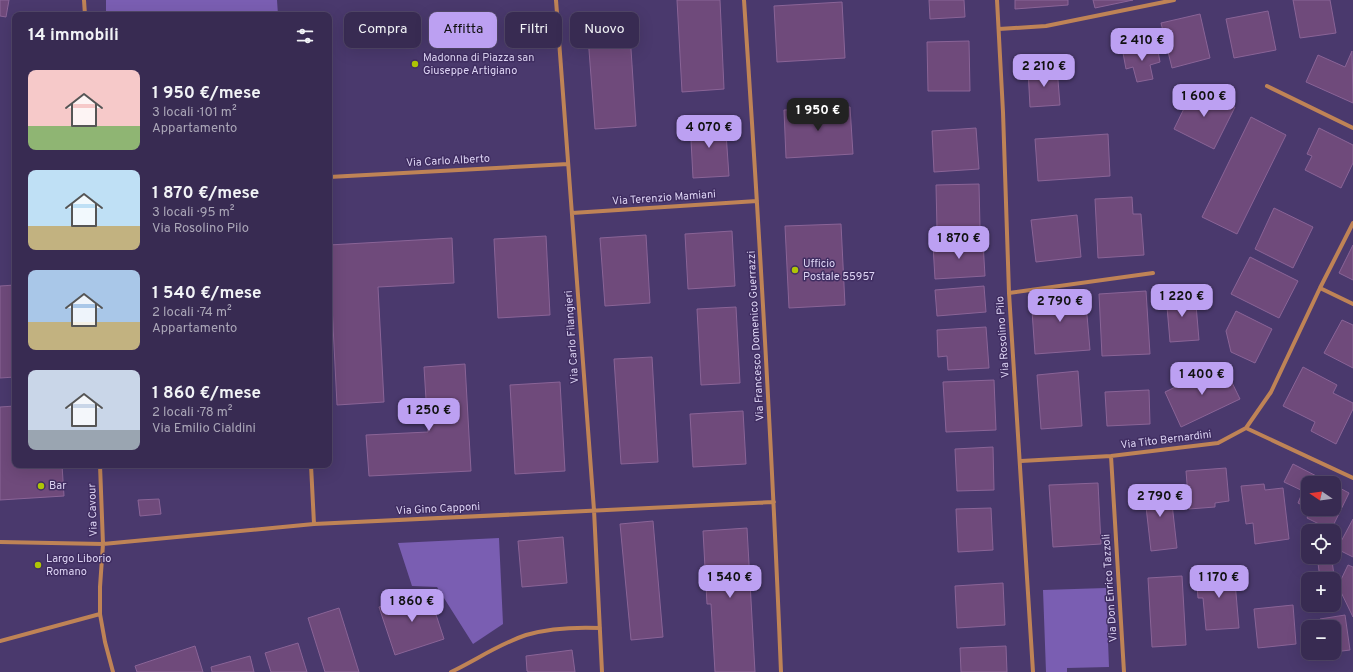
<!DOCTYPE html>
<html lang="it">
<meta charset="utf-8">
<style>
:root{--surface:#382b52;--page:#43375c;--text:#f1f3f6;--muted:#aba7b8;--line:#524769;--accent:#bca0f2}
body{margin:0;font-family:Overpass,sans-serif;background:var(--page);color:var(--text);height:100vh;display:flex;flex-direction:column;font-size:15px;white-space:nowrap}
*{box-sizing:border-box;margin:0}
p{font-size:13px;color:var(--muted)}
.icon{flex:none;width:22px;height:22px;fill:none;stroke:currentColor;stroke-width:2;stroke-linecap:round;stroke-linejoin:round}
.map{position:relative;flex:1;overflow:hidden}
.panel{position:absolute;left:12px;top:12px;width:320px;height:456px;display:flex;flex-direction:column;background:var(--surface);border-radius:8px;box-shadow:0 4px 16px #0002,0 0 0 1px var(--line)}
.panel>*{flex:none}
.top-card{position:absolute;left:344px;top:12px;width:380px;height:36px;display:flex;gap:8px}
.needle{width:26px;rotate:283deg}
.controls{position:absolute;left:1301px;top:476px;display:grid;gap:8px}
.controls a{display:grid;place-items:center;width:40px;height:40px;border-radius:8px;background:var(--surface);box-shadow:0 4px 16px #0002,0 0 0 1px var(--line);font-size:20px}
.price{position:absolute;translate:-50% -34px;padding:0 9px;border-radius:8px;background:var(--accent);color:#111;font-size:13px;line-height:26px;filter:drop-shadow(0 1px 2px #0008)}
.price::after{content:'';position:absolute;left:50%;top:24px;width:12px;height:9px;margin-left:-6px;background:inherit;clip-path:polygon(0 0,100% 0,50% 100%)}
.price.selected{background:#222;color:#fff}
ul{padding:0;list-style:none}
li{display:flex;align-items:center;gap:12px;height:100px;padding:0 16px}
li span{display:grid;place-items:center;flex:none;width:112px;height:80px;border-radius:8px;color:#555}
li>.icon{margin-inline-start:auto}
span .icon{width:48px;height:48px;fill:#fffc;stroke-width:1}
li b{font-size:17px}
h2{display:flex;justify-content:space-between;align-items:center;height:48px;padding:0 16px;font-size:17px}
.chip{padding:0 14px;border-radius:8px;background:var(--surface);box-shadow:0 4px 16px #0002,0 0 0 1px var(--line);font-size:14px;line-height:36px}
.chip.selected{background:var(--accent);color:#111}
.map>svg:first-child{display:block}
.green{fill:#7a5eb2}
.building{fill:#6f4a7b;stroke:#8a6497}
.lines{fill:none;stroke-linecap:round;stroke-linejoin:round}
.minor{stroke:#bf8356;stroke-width:4}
.poi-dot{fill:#afc505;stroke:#402e62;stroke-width:1.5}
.labels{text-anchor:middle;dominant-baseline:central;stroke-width:3;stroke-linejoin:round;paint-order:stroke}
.poi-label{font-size:11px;fill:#ddd4f4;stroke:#402e62;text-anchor:start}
.street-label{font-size:11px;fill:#ddd4f4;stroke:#402e62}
</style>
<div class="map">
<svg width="1353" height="672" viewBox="0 0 1353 672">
<rect width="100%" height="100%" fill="#4a396d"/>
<!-- green -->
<path class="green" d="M 106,0 L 277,0 L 278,15 L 106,15 Z
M 499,538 L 503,624 L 473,644 L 437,587 L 412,586 L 398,543 Z
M 1106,588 L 1109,667 L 1067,668 L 1067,672 L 1046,672 L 1043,590 Z"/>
<!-- building -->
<path class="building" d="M 0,0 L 9,0 L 6,17 L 0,16 Z
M 677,0 L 720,0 L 724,89 L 682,92 Z
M 929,0 L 964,0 L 965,17 L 930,19 Z
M 1015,0 L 1068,0 L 1068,5 L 1015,9 Z
M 1093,0 L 1133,0 L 1095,8 Z
M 1293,0 L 1330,0 L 1336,33 L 1300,38 Z
M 842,2 L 845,58 L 777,62 L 774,6 Z
M 1268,11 L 1276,50 L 1234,58 L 1226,19 Z
M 1200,14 L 1210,58 L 1172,68 L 1161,23 Z
M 630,34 L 636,126 L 595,129 L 588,37 Z
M 969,41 L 970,91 L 928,91 L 927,42 Z
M 1157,46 L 1160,62 L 1150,65 L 1153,79 L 1137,82 L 1133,67 L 1126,69 L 1123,53 Z
M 1352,51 L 1353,103 L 1306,82 L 1318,55 L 1345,67 Z
M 1057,68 L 1060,105 L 1030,107 L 1028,70 Z
M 1195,86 L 1235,107 L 1214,149 L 1174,129 Z
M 850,107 L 853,154 L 786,158 L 784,110 Z
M 1251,117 L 1286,135 L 1237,234 L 1202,217 Z
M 725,119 L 729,176 L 693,178 L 690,121 Z
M 976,128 L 979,169 L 934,172 L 932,131 Z
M 1319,128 L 1353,145 L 1353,163 L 1341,188 L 1305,170 L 1312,156 L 1307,154 Z
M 1108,134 L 1110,176 L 1038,181 L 1035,139 Z
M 979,184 L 980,228 L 937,229 L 936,185 Z
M 1132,197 L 1133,214 L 1141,214 L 1144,255 L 1098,258 L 1095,199 Z
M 1274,208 L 1313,227 L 1293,268 L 1255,249 Z
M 1077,215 L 1081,257 L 1036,262 L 1031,220 Z
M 841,224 L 845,305 L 789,308 L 785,226 Z
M 732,231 L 735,286 L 688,289 L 685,234 Z
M 646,235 L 650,303 L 605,306 L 600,238 Z
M 546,236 L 550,315 L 498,318 L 494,239 Z
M 452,238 L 454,283 L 378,287 L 384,402 L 337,405 L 329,245 Z
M 983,242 L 985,276 L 935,279 L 933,245 Z
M 1353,245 L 1353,280 L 1339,273 Z
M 1250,257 L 1298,281 L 1279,318 L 1231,294 Z
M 15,285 L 15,377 L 0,378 L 0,286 Z
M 984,286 L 986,312 L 937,316 L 935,290 Z
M 1146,291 L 1150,354 L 1102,356 L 1099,294 Z
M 1085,292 L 1090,350 L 1035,354 L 1031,296 Z
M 1195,293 L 1199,340 L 1170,342 L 1166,295 Z
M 736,307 L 740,383 L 701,385 L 697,309 Z
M 1236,311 L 1272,329 L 1255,363 L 1231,352 L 1226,331 Z
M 1342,320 L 1353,325 L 1353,368 L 1324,353 Z
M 986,327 L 989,368 L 948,370 L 947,356 L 938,357 L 937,330 Z
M 652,357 L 658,462 L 621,464 L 614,359 Z
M 465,364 L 471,471 L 369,476 L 366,435 L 428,432 L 424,367 Z
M 1223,364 L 1240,399 L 1181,427 L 1165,392 Z
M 1303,367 L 1337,385 L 1333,393 L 1353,403 L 1353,409 L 1336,444 L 1311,431 L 1315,422 L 1283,406 Z
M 1078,371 L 1082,426 L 1041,429 L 1037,375 Z
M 994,380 L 996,430 L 946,432 L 943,382 Z
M 560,382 L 565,471 L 515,474 L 510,385 Z
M 1149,390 L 1150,424 L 1107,426 L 1105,392 Z
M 15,406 L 15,465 L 62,465 L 64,496 L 0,500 L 0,407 Z
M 743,411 L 746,464 L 693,467 L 690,414 Z
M 993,447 L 994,490 L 957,491 L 955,449 Z
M 1293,464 L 1330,483 L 1308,483 L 1308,508 L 1298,503 L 1303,491 L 1284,482 Z
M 1226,468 L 1229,501 L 1215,503 L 1215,507 L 1189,509 L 1186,471 Z
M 1098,483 L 1101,544 L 1053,547 L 1049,485 Z
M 1264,484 L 1265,490 L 1283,488 L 1289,539 L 1255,544 L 1253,523 L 1246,524 L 1241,486 Z
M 1334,485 L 1349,493 L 1331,530 L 1307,518 L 1311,510 L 1309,509 L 1334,509 Z
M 1170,486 L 1177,548 L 1151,551 L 1144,489 Z
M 159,499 L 161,514 L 140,516 L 138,500 Z
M 991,508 L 993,550 L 958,552 L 956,509 Z
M 1353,519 L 1353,557 L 1337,549 Z
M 653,521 L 663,637 L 631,640 L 620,524 Z
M 747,528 L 755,672 L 715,672 L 711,604 L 707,604 L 703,531 Z
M 563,537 L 567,583 L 522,587 L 518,541 Z
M 1332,561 L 1336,589 L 1334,589 L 1334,579 L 1320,579 L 1318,563 Z
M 1348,565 L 1353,567 L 1353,617 L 1338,586 Z
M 1234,570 L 1239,628 L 1206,630 L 1203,598 L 1198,598 L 1196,573 Z
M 1182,576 L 1186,645 L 1152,647 L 1148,578 Z
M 1003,583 L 1005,625 L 957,628 L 955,586 Z
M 428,590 L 444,639 L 395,655 L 379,607 Z
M 1293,605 L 1296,644 L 1258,648 L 1254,609 Z
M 339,608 L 359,672 L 325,672 L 308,618 Z
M 1345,615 L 1350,650 L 1334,652 L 1334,627 L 1321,627 L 1320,619 Z
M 298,643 L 307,672 L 271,672 L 265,653 Z
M 195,646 L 203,672 L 137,672 L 135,666 Z
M 1006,646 L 1007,672 L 961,672 L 960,648 Z
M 572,650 L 575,672 L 529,672 L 527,671 L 526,656 Z
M 250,656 L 254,672 L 212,672 L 211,667 Z"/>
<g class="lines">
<!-- minor -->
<path class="minor" d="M 84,0 L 85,15
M 556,0 L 594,510 L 602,672
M 744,0 C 759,224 772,448 781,672
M 997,0 L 1003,112 L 1009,293 L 1033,672
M 999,29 L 1046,26 L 1174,0
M 1267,86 L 1353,128
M 329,177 L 568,164
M 572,213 L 757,201
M 1320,288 L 1353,304
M 1009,293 L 1153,273
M 1246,428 L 1353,478
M 1111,456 L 1124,672
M 1021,461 L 1111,456 L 1218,443 L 1246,428 L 1271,392 L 1320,288 L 1353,223
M 100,465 L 103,544 L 100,587 L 100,614 L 105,642 L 113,672
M 311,465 L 314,524
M 0,542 L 103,544 L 314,524 L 774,502
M 0,641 L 100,614
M 451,672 C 476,660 499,644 526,635 C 550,628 575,627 600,628"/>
</g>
<!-- markers -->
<g class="poi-dot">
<circle cx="415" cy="64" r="4"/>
<circle cx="795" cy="270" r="4"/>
<circle cx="41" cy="486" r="4"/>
<circle cx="38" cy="565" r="4"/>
</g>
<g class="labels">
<!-- poi labels -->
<g class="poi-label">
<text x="423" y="58">Madonna di Piazza san<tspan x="423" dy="13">Giuseppe Artigiano</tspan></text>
<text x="803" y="264">Ufficio<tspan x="803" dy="13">Postale 55957</tspan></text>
<text x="49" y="486">Bar</text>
<text x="46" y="559">Largo Liborio<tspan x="46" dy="13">Romano</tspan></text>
</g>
<!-- street labels -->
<g class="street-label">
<text transform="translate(448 161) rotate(-3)">Via Carlo Alberto</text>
<text transform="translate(664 198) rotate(-4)">Via Terenzio Mamiani</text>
<text transform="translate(756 336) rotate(-93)">Via Francesco Domenico Guerrazzi</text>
<text transform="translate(572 337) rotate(-94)">Via Carlo Filangieri</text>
<text transform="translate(1003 337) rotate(-94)">Via Rosolino Pilo</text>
<text transform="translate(1166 440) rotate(-7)">Via Tito Bernardini</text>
<text transform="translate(438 509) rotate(-3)">Via Gino Capponi</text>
<text transform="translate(93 510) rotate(-92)">Via Cavour</text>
<text transform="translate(1110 588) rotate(-94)">Via Don Enrico Tazzoli</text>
</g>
</g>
</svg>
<div class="controls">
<a><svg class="needle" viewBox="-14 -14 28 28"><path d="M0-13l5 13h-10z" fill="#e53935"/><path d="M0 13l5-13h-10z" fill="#aba7b8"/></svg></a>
<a><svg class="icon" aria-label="locate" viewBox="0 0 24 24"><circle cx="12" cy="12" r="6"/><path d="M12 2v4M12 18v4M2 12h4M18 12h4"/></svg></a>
<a>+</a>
<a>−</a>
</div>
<b class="price" style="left:1142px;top:62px">2 410 €</b>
<b class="price" style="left:1044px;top:88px">2 210 €</b>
<b class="price" style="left:1204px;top:118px">1 600 €</b>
<b class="price selected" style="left:818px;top:132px">1 950 €</b>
<b class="price" style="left:709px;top:149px">4 070 €</b>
<b class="price" style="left:959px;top:260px">1 870 €</b>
<b class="price" style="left:1182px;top:318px">1 220 €</b>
<b class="price" style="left:1060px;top:323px">2 790 €</b>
<b class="price" style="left:1202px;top:396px">1 400 €</b>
<b class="price" style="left:429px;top:432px">1 250 €</b>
<b class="price" style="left:1160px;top:518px">2 790 €</b>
<b class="price" style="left:730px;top:599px">1 540 €</b>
<b class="price" style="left:1219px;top:599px">1 170 €</b>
<b class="price" style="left:412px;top:623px">1 860 €</b>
<div class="top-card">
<a class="chip">Compra</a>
<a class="chip selected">Affitta</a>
<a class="chip">Filtri</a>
<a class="chip">Nuovo</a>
</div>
<section class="panel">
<h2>14 immobili<svg class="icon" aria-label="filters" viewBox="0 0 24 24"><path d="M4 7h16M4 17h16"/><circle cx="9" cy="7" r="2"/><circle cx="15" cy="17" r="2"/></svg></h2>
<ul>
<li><span style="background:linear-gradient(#f6c9c9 70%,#8fb573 0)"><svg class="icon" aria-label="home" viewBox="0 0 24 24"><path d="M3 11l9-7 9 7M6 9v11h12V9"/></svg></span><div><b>1 950 €/mese</b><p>3 locali · 101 m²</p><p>Appartamento</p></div></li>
<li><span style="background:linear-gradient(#bfe0f5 70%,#c2b280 0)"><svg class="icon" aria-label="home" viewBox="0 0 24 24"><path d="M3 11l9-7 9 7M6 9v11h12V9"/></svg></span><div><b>1 870 €/mese</b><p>3 locali · 95 m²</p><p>Via Rosolino Pilo</p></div></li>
<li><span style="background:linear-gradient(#a9c7e8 65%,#c2b280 0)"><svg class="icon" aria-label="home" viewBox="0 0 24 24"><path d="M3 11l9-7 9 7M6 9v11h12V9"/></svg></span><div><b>1 540 €/mese</b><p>2 locali · 74 m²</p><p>Appartamento</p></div></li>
<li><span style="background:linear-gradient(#c9d6e8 75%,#9aa5b1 0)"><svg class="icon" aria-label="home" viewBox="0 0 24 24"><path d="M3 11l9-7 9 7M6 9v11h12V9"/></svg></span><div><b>1 860 €/mese</b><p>2 locali · 78 m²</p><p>Via Emilio Cialdini</p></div></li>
</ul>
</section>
</div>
